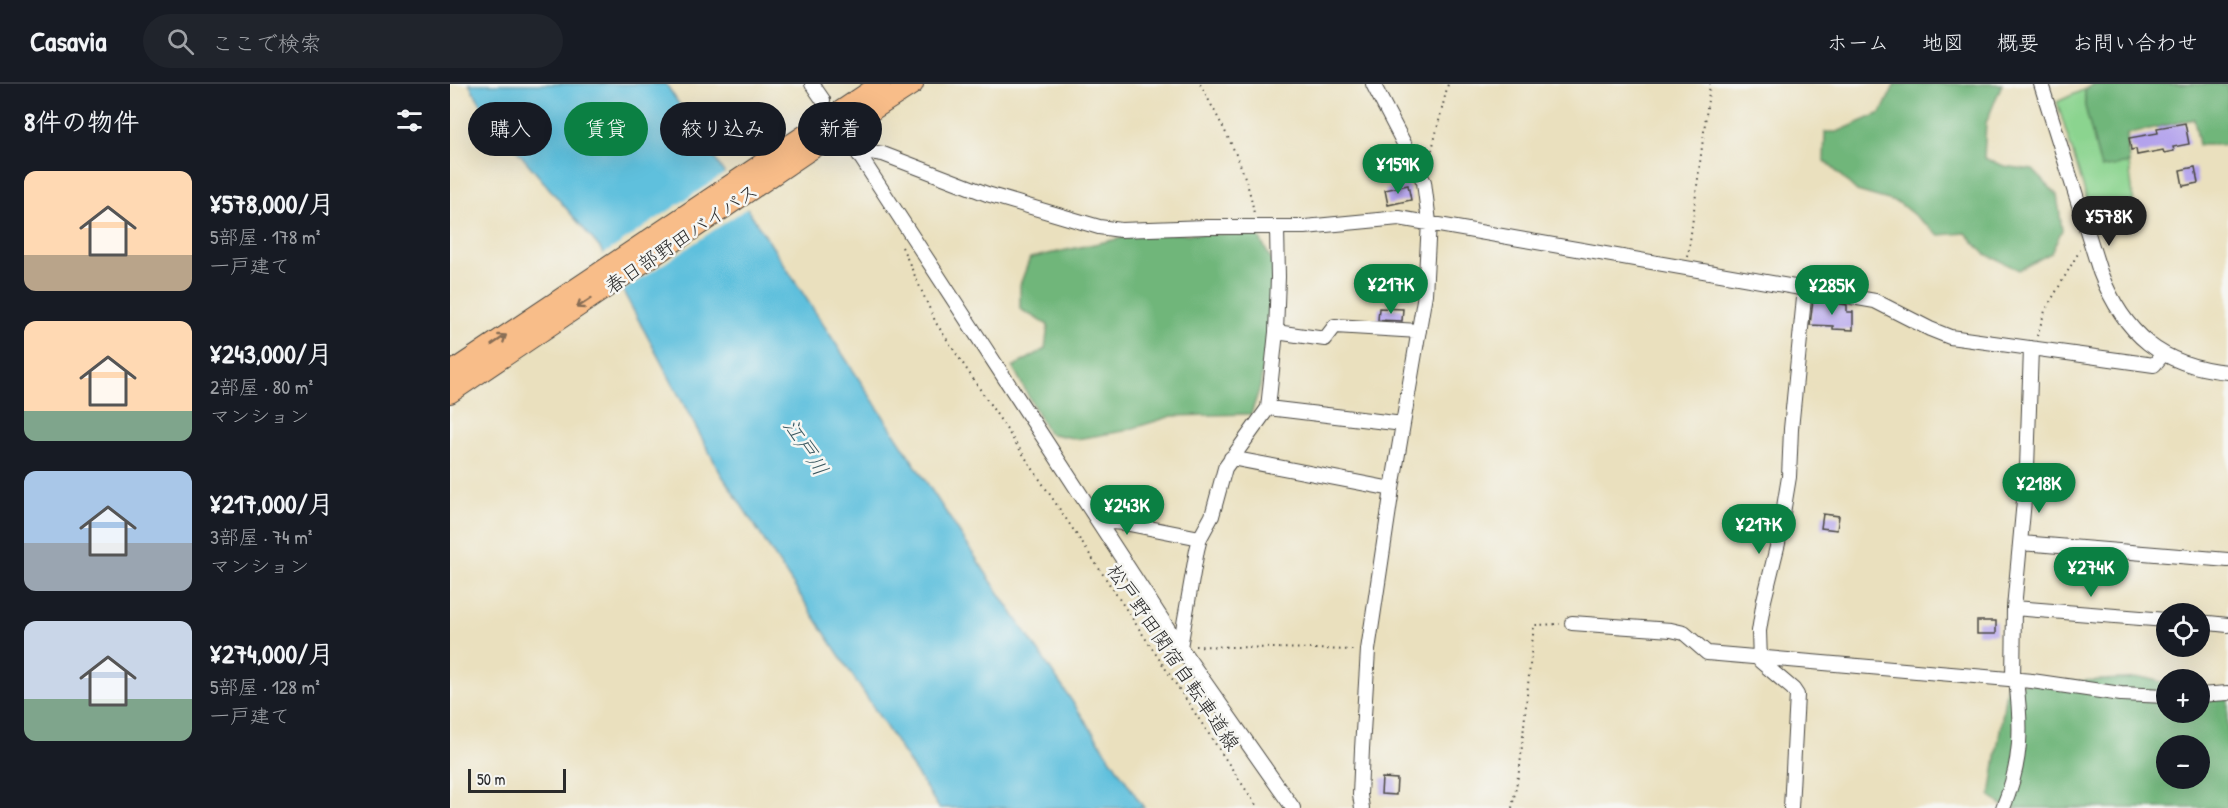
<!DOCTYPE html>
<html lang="ja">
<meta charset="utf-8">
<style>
:root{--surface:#171b24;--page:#20242c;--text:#f1f3f6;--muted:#9ea1a6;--line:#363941;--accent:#0b8043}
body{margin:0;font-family:"Patrick Hand","Klee One",sans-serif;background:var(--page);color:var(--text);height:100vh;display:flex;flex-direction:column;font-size:22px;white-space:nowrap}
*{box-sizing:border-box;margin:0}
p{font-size:20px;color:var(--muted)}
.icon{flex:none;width:33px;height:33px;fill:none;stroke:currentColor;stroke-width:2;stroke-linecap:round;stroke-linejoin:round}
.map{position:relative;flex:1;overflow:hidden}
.drawer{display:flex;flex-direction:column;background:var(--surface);width:450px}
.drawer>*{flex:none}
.guide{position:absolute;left:18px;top:18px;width:570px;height:54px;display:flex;gap:12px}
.buttons{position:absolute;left:1706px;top:519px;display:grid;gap:12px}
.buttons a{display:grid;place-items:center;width:54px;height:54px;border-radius:50%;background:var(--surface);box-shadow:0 6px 24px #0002;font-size:30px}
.scale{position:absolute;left:18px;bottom:15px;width:98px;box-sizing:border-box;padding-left:6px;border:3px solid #2b2b2b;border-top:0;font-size:16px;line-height:21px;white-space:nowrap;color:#2b2b2b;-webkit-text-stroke:4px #f6f6f2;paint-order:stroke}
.price{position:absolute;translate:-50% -51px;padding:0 14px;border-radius:21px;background:var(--accent);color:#fff;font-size:20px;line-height:39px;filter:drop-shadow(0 2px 3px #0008)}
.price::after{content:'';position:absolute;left:50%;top:36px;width:18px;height:14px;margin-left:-9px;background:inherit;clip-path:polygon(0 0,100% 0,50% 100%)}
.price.selected{background:#222;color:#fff}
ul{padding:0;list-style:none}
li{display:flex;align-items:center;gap:18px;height:150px;padding:0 24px}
li span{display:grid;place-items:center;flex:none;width:168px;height:120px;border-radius:12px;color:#555}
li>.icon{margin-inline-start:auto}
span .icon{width:72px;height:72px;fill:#fffc;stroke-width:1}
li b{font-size:26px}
h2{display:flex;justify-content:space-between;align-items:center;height:72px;padding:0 24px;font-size:26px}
.chip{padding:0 21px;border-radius:27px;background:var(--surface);box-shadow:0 6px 24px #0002;font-size:21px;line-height:54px}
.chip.selected{background:var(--accent);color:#fff}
header{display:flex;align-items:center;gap:36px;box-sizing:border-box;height:84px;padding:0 30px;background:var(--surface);border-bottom:2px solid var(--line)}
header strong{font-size:28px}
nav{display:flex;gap:33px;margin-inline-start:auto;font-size:21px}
.search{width:420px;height:54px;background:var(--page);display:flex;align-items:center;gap:15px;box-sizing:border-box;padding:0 21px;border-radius:33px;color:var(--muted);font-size:22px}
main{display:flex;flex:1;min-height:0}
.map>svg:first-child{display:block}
.green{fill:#8bd48f;stroke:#5b805d;stroke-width:1.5}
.forest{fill:#70b67a;stroke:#4e7052;stroke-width:1.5;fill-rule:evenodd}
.water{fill:#5ec0dd;stroke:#447684;stroke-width:1.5}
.pier{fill:#eae0be}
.building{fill:#b3a2ec}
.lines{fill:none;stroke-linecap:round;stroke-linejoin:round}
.minor-casing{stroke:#484641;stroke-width:16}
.highway-casing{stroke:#484641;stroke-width:22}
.path{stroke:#484641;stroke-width:2;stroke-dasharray:1.5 4.5;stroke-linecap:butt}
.minor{stroke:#fff;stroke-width:14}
.highway{stroke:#f8bd89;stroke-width:20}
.oneway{stroke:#876d55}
.labels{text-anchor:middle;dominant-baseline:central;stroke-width:5;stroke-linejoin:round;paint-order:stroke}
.street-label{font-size:20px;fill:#2b2b2b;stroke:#f6f6f2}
.water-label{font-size:21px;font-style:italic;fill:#3a5860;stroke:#f6f6f2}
</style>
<header>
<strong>Casavia</strong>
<div class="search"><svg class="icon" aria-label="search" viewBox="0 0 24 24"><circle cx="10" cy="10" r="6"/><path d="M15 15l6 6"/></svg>ここで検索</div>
<nav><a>ホーム</a><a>地図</a><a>概要</a><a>お問い合わせ</a></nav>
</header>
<main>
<section class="drawer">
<h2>8件の物件<svg class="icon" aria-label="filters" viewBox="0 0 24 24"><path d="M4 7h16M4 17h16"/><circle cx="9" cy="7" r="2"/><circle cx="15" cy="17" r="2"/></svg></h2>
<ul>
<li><span style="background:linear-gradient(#ffd9b3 70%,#b9a48a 0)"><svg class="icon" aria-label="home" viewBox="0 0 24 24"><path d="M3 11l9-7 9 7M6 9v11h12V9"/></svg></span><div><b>¥578,000/月</b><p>5部屋 · 178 m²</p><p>一戸建て</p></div></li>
<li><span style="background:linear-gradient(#ffd9b3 75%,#7fa58c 0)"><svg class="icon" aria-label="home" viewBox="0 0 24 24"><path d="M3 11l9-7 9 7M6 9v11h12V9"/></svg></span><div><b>¥243,000/月</b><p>2部屋 · 80 m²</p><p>マンション</p></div></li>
<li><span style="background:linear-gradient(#a9c7e8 60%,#9aa5b1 0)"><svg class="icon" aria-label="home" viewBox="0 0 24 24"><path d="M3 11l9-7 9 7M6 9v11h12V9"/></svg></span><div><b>¥217,000/月</b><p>3部屋 · 74 m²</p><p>マンション</p></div></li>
<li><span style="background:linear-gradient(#c9d6e8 65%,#7fa58c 0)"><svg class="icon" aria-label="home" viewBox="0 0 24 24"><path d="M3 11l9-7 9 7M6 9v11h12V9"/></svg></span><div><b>¥274,000/月</b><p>5部屋 · 128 m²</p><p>一戸建て</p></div></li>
</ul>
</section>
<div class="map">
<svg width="1778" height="724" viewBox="0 0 1778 724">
<rect width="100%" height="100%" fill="#f6f6f2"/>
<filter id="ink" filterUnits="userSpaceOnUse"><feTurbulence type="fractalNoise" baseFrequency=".0167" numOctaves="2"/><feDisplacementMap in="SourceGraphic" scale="12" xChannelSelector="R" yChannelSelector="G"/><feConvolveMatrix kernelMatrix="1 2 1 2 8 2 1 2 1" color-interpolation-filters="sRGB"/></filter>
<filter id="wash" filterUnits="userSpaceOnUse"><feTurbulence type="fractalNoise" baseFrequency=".008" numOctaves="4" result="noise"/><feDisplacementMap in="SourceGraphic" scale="24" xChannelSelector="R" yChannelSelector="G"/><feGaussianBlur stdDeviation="1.35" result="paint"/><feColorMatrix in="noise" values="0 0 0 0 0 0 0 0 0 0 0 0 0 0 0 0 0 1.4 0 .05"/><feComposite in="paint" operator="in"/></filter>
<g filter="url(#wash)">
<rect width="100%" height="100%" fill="#eae0be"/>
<!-- green -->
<path class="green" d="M 1635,5 L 1635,22 L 1651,84 L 1679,79 L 1684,122 L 1644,127 L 1640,125 L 1607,18 Z"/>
<!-- forest -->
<path class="forest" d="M 1445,0 L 1552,0 L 1536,39 L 1534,74 L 1554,82 L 1583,86 L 1607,111 L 1612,146 L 1601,169 L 1569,186 L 1535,170 L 1516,149 L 1489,151 L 1449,119 L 1407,107 L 1374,76 L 1375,48 L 1387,48 L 1431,29 Z
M 1644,0 L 1778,0 L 1778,61 L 1749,61 L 1744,35 L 1677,50 L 1679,79 L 1651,84 L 1635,22 L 1635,5 Z
M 695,149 L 808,151 L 827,187 L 810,303 L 801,330 L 722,332 L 674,347 L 627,355 L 598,349 L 563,283 L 595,265 L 598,241 L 570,225 L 570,201 L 580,174 Z
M 1695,594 L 1716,599 L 1716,628 L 1749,628 L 1749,607 L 1778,614 L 1778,724 L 1561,724 L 1554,723 L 1540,712 L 1557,600 ZM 1716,662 L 1749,662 L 1749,694 L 1716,694 Z"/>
<!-- water -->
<path class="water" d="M 19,0 L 216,0 L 541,497 L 694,724 L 489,724 L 271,390 L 150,164 L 40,35 Z"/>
<!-- pier -->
<path class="pier" d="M 278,87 L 300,122 L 170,209 L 151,172 Z"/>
<g id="blocks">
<!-- building -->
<path class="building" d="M 1735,39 L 1739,60 L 1723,63 L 1724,67 L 1714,69 L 1713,66 L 1687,71 L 1686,65 L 1681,66 L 1679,54 L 1708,49 L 1707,44 Z
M 1745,83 L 1748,99 L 1733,102 L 1730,86 Z
M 958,101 L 961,116 L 938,121 L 935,106 Z
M 1363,216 L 1397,221 L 1397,228 L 1403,228 L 1403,246 L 1383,245 L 1383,242 L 1360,241 Z
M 929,224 L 953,225 L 952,237 L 928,236 Z
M 1373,430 L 1389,432 L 1387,446 L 1371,444 Z
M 1527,537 L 1546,537 L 1546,550 L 1527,550 Z
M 932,694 L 947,695 L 946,711 L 931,710 Z"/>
</g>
</g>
<g filter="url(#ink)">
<use href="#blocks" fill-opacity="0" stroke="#484641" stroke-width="1.5"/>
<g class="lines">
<defs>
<path id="minor" d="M 362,0 L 373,16
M 1591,0 L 1650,188 C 1674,250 1711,282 1778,288
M 402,60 L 730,563 L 843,724
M 411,71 L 420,68 L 433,70 L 537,110 L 649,143 L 671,146 L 757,143 L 855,143 L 949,134 L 1425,217 L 1480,245 L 1500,253 L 1704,281 L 1713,270
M 826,248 L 875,255 L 885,242 L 969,247
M 818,324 L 953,340
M 781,374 L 942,405
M 649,437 L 674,439 L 750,454
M 1571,459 L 1778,476
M 1564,524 L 1716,536
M 1749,538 L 1778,541
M 1122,539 L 1221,546 L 1234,549 L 1257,569 L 1582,597 L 1671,610 L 1716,612
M 730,563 L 747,466 L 750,454 L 762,432 L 775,384 L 818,324 L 826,248 L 828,193 L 827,144
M 1563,595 L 1564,524 L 1577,384 L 1581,264
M 1749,611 L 1778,609
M 912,724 L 910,711 L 912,665 L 918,566 L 942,405 L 975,210 L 979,138 L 974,98 L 923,0
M 1341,724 L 1347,611 L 1343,605 L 1310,577 L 1309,547 L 1314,516 L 1328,459 L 1339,393 L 1341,345 L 1355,204
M 1553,724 C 1572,678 1572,644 1566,596"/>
<path id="highway" d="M 0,289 L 431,0
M 0,309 L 357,68 L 463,0"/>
</defs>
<!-- minor casing -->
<use href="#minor" class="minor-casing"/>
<!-- highway casing -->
<use href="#highway" class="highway-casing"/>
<!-- path -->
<path class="path" d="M 750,0 C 771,39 798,86 804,130
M 979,78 L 998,0
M 452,163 L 486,239 L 808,724
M 1238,173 L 1260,0
M 1587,252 L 1595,227 L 1630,166
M 745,562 L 904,566
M 1062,724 L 1070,682 L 1084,541 L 1110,540"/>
<!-- minor -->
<use href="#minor" class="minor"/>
<!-- highway -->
<use href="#highway" class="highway"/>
</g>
<!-- one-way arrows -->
<defs><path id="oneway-shaft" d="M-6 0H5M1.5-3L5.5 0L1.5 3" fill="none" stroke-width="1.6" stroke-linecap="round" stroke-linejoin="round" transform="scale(1.5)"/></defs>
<g class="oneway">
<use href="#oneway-shaft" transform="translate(134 219) rotate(146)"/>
<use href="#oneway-shaft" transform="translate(49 256) rotate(-34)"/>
</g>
</g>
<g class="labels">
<!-- street labels -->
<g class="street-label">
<text transform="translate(231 154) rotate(-34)">春日部野田バイパス</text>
<text transform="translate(724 573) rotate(56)">松戸野田関宿自転車道線</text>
</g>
<!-- water labels -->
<g class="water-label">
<text transform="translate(356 363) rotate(57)">江戸川</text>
</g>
</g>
</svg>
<div class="buttons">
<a><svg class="icon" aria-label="locate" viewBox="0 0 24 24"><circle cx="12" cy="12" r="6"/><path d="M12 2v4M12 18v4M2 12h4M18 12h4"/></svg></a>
<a>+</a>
<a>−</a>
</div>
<div class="scale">50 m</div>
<b class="price" style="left:948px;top:111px">¥159K</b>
<b class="price selected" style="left:1659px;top:163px">¥578K</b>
<b class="price" style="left:941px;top:231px">¥217K</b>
<b class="price" style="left:1382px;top:232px">¥285K</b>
<b class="price" style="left:1589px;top:430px">¥218K</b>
<b class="price" style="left:677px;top:452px">¥243K</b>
<b class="price" style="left:1309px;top:471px">¥217K</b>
<b class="price" style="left:1641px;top:514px">¥274K</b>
<div class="guide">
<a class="chip">購入</a>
<a class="chip selected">賃貸</a>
<a class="chip">絞り込み</a>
<a class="chip">新着</a>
</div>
</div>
</main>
